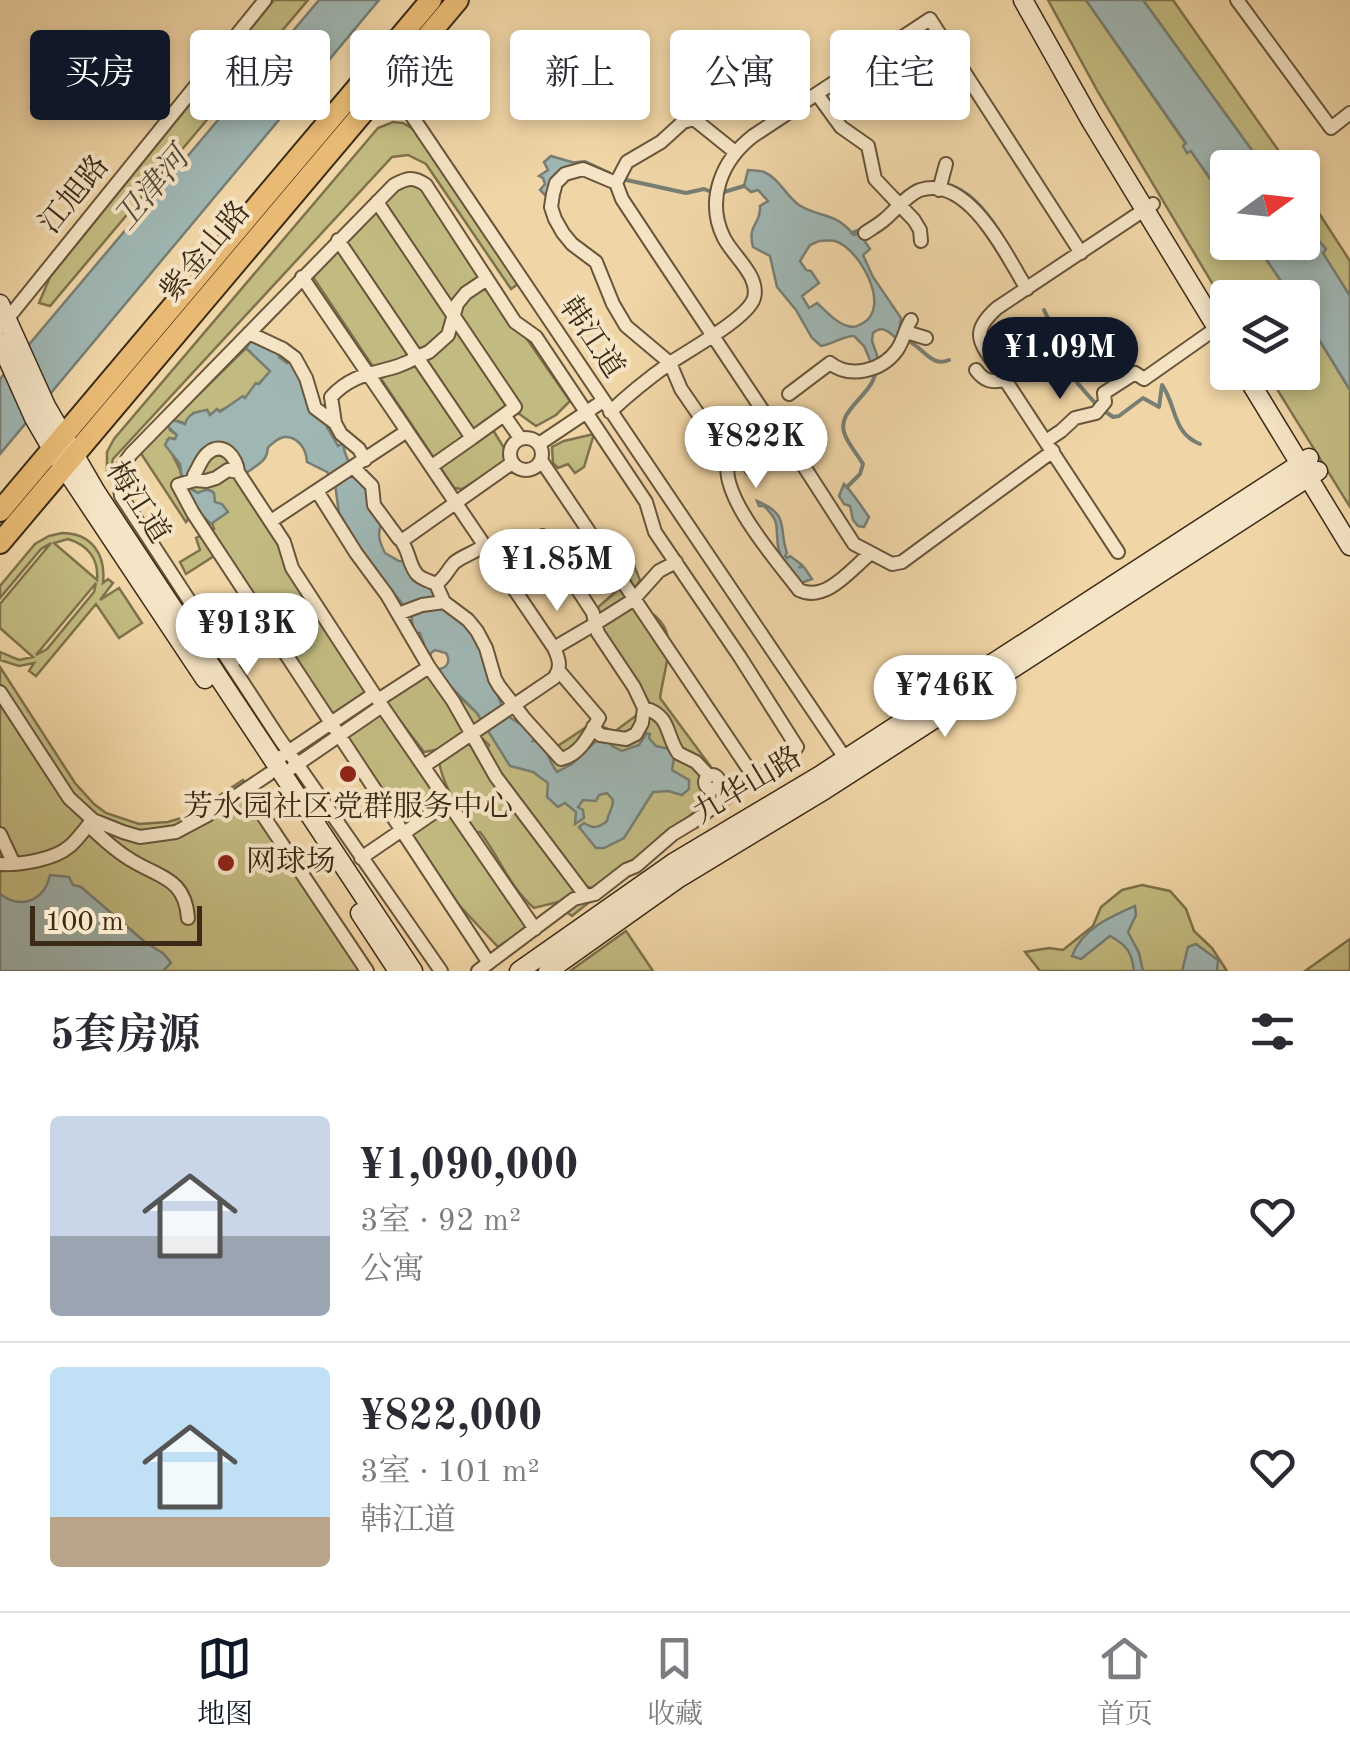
<!DOCTYPE html>
<html lang="zh">
<meta charset="utf-8">
<style>
:root{--surface:#fff;--page:#f7f7f7;--text:#2b2b33;--muted:#7c7c81;--line:#e1e1e2;--accent:#111827}
body{margin:0;font-family:"Old Standard TT","Noto Serif SC",serif;background:var(--page);color:var(--text);height:100vh;display:flex;flex-direction:column;font-size:38px;white-space:nowrap}
*{box-sizing:border-box;margin:0}
p{font-size:32px;color:var(--muted)}
.icon{flex:none;width:55px;height:55px;fill:none;stroke:currentColor;stroke-width:2;stroke-linecap:round;stroke-linejoin:round}
.map{position:relative;height:971px;overflow:hidden}
.panel{display:flex;flex-direction:column;background:var(--surface);flex:1}
.panel>*{flex:none}
.guide{position:absolute;left:30px;top:30px;width:1290px;height:90px;display:flex;gap:20px}
.needle{width:65px;rotate:75deg}
.buttons{position:absolute;left:1210px;top:150px;display:grid;gap:20px}
.buttons a{display:grid;place-items:center;width:110px;height:110px;border-radius:10px;background:var(--surface);box-shadow:0 5px 15px #0003;font-size:50px}
.scale{position:absolute;left:30px;bottom:25px;width:172px;box-sizing:border-box;padding-left:10px;border:5px solid #3b2a16;border-top:0;font-size:28px;line-height:35px;white-space:nowrap;color:#3b2a16;-webkit-text-stroke:8px #f5e4c5;paint-order:stroke}
.price{position:absolute;translate:-50% -85px;padding:0 22px;border-radius:35px;background:#fff;color:#222;font-size:32px;line-height:65px;filter:drop-shadow(0 2px 5px #0008)}
.price::after{content:'';position:absolute;left:50%;top:60px;width:30px;height:22px;margin-left:-15px;background:inherit;clip-path:polygon(0 0,100% 0,50% 100%)}
.price.selected{background:var(--accent);color:#fff}
ul{padding:0;list-style:none}
li{display:flex;align-items:center;gap:30px;height:250px;padding:0 50px}
li+li{border-top:2px solid var(--line)}
li span{display:grid;place-items:center;flex:none;width:280px;height:200px;border-radius:10px;color:#555}
li>.icon{margin-inline-start:auto}
span .icon{width:120px;height:120px;fill:#fffc;stroke-width:1}
li b{font-size:42px}
h2{display:flex;justify-content:space-between;align-items:center;height:120px;padding:0 50px;font-size:42px}
.chip{padding:0 35px;border-radius:10px;background:var(--surface);box-shadow:0 5px 15px #0003;font-size:35px;line-height:90px}
.chip.selected{background:var(--accent);color:#fff}
.dock{display:flex;justify-content:space-around;align-items:center;height:140px;border-top:2px solid var(--line);background:var(--surface);font-size:28px;color:var(--muted)}
.dock a{display:grid;justify-items:center;gap:5px}
.dock .selected{color:var(--accent)}
.map>svg:first-child{display:block}
.green{fill:#c2bb81;stroke:#7e724c;stroke-width:2.5;fill-rule:evenodd}
.water{fill:#9fb6b3;stroke:#777e74;stroke-width:2.5;fill-rule:evenodd}
.lines{fill:none;stroke-linecap:round;stroke-linejoin:round}
.stream{stroke:#777e74;stroke-width:4}
.street-casing{stroke:#68553a;stroke-width:16}
.secondary-casing{stroke:#3b2a16;stroke-width:21}
.primary-casing{stroke:#3b2a16;stroke-width:24}
.street{stroke:#f5e4c5;stroke-width:12}
.secondary{stroke:#f5e4c5;stroke-width:18}
.primary{stroke:#e8ba73;stroke-width:20}
.poi-dot{fill:#8f2418;stroke:#f5e4c5;stroke-width:4}
.labels{text-anchor:middle;dominant-baseline:central;stroke-width:8;stroke-linejoin:round;paint-order:stroke}
.street-label{font-size:30px;fill:#3b2a16;stroke:#f5e4c5}
.poi-label{font-size:30px;fill:#3b2a16;stroke:#f5e4c5}
.water-label{font-size:32px;font-style:italic;fill:#544d3d;stroke:#f5e4c5}
</style>
<div class="map">
<svg width="1350" height="971" viewBox="0 0 1350 971">
<rect width="100%" height="100%" fill="#f0d5a6"/>
<filter id="stains"><feTurbulence type="fractalNoise" baseFrequency=".002" numOctaves="4"/><feColorMatrix values="0 0 0 0 .2 0 0 0 0 .09 0 0 0 0 .02 0 0 0 .5 -.17"/></filter>
<radialGradient id="worn" r=".72"><stop offset=".6" stop-color="#630" stop-opacity="0"/><stop offset="1" stop-color="#630" stop-opacity=".3"/></radialGradient>
<!-- green -->
<path class="green" d="M 274,0 L 308,0 L 50,306 L 39,303 L 50,277 Z
M 1048,0 L 1086,0 L 1227,203 L 1228,242 L 1255,243 L 1292,297 L 1228,298 L 1227,308 L 1098,92 Z
M 1143,0 L 1173,0 L 1290,167 L 1264,167 Z
M 393,122 L 403,123 L 415,130 L 518,284 L 511,289 L 426,164 L 408,155 L 392,157 L 113,459 L 109,477 L 107,475 L 107,452 L 114,439 L 378,128 Z
M 411,182 L 422,188 L 570,401 L 556,415 L 536,426 L 518,413 L 493,430 L 504,448 L 506,462 L 462,489 L 454,488 L 311,274 L 402,184 Z
M 1302,187 L 1350,261 L 1350,296 L 1303,223 Z
M 1303,313 L 1350,390 L 1350,507 L 1267,373 L 1302,372 Z
M 246,348 L 271,371 L 245,398 L 242,397 C 232,405 222,411 210,415 L 207,410 L 193,413 L 186,424 L 178,421 L 170,430 L 177,435 L 175,439 L 170,438 L 167,440 C 171,460 182,462 183,488 L 197,492 L 191,489 L 187,477 L 219,445 L 383,701 L 428,671 L 452,711 L 571,869 L 486,752 L 489,745 L 472,729 L 452,695 L 453,690 L 477,713 L 510,765 L 523,769 L 594,722 L 614,732 L 649,706 L 601,634 L 596,609 L 619,589 L 611,557 L 616,549 L 620,548 L 631,558 L 640,580 L 633,591 L 637,605 C 684,625 666,657 660,698 L 728,790 L 667,831 L 632,862 L 593,888 L 583,886 L 592,900 L 572,916 L 565,911 L 562,901 L 534,908 C 510,888 499,856 480,832 L 474,833 C 460,814 435,773 439,749 L 424,752 L 385,701 L 529,927 L 498,947 L 458,904 L 222,551 L 186,574 L 180,562 L 200,550 L 196,538 L 214,529 L 204,499 L 186,522 L 140,452 Z
M 594,434 L 584,467 L 575,473 L 568,464 L 558,468 L 553,463 L 552,447 L 564,441 Z
M 62,533 C 92,533 106,555 103,583 L 108,579 L 113,583 L 100,600 L 119,588 L 142,623 L 119,638 L 96,604 L 36,676 L 29,671 L 34,663 L 19,666 L 0,660 L 0,652 L 19,660 L 33,657 L 0,628 L 0,604 L 51,543 L 41,549 L 0,598 L 0,586 L 35,544 L 49,536 ZM 68,539 C 88,545 99,559 97,580 L 54,543 ZM 96,583 L 94,592 L 47,649 L 36,655 Z
M 0,667 L 75,783 L 94,804 L 106,813 L 139,824 L 168,822 L 188,816 L 243,780 L 369,971 L 0,971 Z
M 1142,885 L 1170,891 L 1186,909 L 1194,931 L 1212,948 L 1227,971 L 1040,971 L 1025,952 L 1049,948 L 1063,950 L 1093,926 L 1101,907 L 1122,890 Z
M 626,931 L 653,971 L 570,971 Z
M 1350,939 L 1350,971 L 1305,971 Z"/>
<!-- water -->
<path class="water" d="M 319,0 L 379,0 L 0,454 L 0,379 Z
M 1086,0 L 1143,0 L 1264,167 L 1228,168 L 1227,203 L 1191,151 L 1187,153 L 1183,146 L 1186,143 Z
M 551,156 L 575,163 L 545,195 L 540,190 L 545,184 L 543,178 L 539,176 L 548,170 L 544,162 Z
M 748,170 C 753,171 759,170 764,172 C 779,178 786,196 799,205 C 822,219 834,211 854,235 L 860,234 L 870,249 L 863,255 L 873,277 L 901,318 L 898,340 C 890,333 883,324 873,333 L 872,341 L 879,361 L 872,365 L 864,346 L 854,336 C 846,335 832,344 821,346 L 812,338 L 796,310 L 777,287 L 770,256 L 753,247 C 747,224 761,225 760,206 L 768,201 L 758,190 L 751,192 L 744,186 ZM 819,241 C 824,241 829,240 835,241 C 859,248 892,307 863,323 C 858,326 854,328 848,326 C 836,323 826,311 817,303 L 809,308 L 802,296 L 819,283 L 811,271 L 806,270 L 800,261 L 810,245 Z
M 1303,223 L 1317,244 L 1320,242 L 1326,249 L 1323,253 L 1350,296 L 1350,390 L 1320,341 L 1317,344 L 1310,334 L 1313,329 L 1303,313 L 1302,298 L 1292,297 L 1255,243 L 1302,242 Z
M 251,341 L 279,351 L 279,357 L 287,363 L 294,360 L 331,423 L 327,427 L 338,446 L 343,443 C 345,460 353,468 362,481 C 371,493 377,508 384,520 C 376,532 379,541 385,553 L 399,561 L 408,562 L 432,583 L 472,629 L 505,714 L 529,730 L 535,738 L 533,741 L 541,742 C 548,752 549,762 557,772 L 572,764 L 597,740 L 609,741 L 612,746 L 622,751 L 639,745 L 647,733 L 650,734 L 649,738 L 656,746 L 670,749 L 674,758 L 672,770 L 689,780 L 689,789 L 682,795 L 668,791 L 653,792 L 624,838 L 604,848 L 596,848 L 579,827 L 584,823 C 593,829 599,828 607,821 C 608,813 613,809 613,800 L 607,793 L 599,795 L 596,801 L 583,800 L 578,807 L 583,810 L 584,818 L 575,824 L 576,812 L 565,803 L 558,807 L 547,797 L 548,783 L 533,772 L 510,766 L 477,713 L 432,668 L 440,669 C 449,667 450,659 446,653 L 435,650 L 431,653 L 429,660 L 420,633 L 414,633 L 411,614 L 369,563 L 339,513 L 335,484 L 327,472 L 307,462 C 306,444 290,428 273,443 C 263,451 271,447 265,458 C 261,464 251,469 245,474 L 219,445 L 188,478 L 191,489 L 198,493 C 204,490 209,488 214,493 L 215,502 L 222,504 L 228,512 L 211,524 L 193,507 L 182,478 L 180,464 L 165,445 L 169,438 L 175,439 L 177,435 L 164,423 L 168,418 L 185,424 C 188,413 197,412 207,410 L 210,415 L 217,409 L 220,412 L 243,396 L 245,398 L 256,383 L 259,384 L 270,371 L 246,348 Z
M 844,484 C 853,493 861,506 869,517 L 864,527 L 858,526 L 853,520 L 850,506 L 844,504 L 839,496 Z
M 757,501 C 791,515 778,528 787,553 L 785,556 L 787,558 L 790,556 L 802,565 L 800,567 L 804,567 L 812,579 L 801,583 C 791,573 780,560 778,546 C 775,525 781,523 764,506 L 759,506 Z
M 50,875 L 69,877 L 73,885 L 81,887 L 145,942 L 164,954 L 171,963 L 163,971 L 0,971 L 0,894 C 21,910 44,901 50,875 Z
M 1135,906 L 1136,915 L 1128,932 L 1139,953 L 1143,971 L 1134,971 C 1132,953 1127,945 1110,936 L 1081,959 L 1072,956 C 1082,929 1110,917 1135,906 Z
M 1196,944 L 1218,960 L 1217,971 L 1182,971 L 1188,947 Z"/>
<g class="lines">
<!-- stream -->
<path class="stream" d="M 575,163 L 585,162 L 609,173
M 622,179 L 686,193 L 704,189 L 714,193 L 724,192 L 744,186
M 942,183 C 970,189 986,211 1001,234
M 852,233 L 864,228
M 1044,310 C 1052,325 1055,341 1062,357 C 1069,375 1083,390 1096,404
M 908,341 C 924,348 932,368 949,360
M 1103,410 L 1113,417 L 1119,416 L 1143,398 L 1159,407 L 1162,385 C 1177,406 1172,433 1200,444
M 847,487 L 860,474 L 863,464 C 857,454 849,445 845,435 C 834,410 875,395 876,369"/>
<defs>
<path id="street" d="M 1237,0 L 1331,128 L 1350,113
M 389,82 L 849,764
M 817,94 L 841,127 L 868,146 L 875,179 L 914,220 L 920,230 L 921,241
M 735,152 L 694,119 L 683,122 L 661,142 L 627,162 L 616,183 L 622,199 L 657,252 L 769,420 L 794,451 L 854,544 L 892,564 L 902,562 L 1053,451
M 616,183 L 583,169 L 565,174 L 556,183 L 553,194 L 551,207 L 555,219 L 563,233 L 572,244 L 596,262 L 613,304 L 626,326 L 670,363 L 681,389 L 729,459 C 716,493 779,563 799,590 C 826,603 851,569 871,553
M 939,190 L 946,164
M 377,202 L 515,407 L 504,415 L 520,438
M 865,233 C 871,229 878,225 884,220 C 895,211 907,195 920,190 C 969,174 1007,257 1027,289
M 302,277 L 407,431
M 0,328 L 265,0
M 906,332 L 926,338
M 249,333 L 283,349 L 295,358 L 306,378 L 315,408 L 335,423 L 341,434 L 359,449 L 365,460
M 976,370 C 984,381 992,383 1004,380
M 789,394 L 830,363 C 850,379 882,371 897,350 C 904,340 905,329 911,320
M 610,412 C 629,394 649,378 670,363 C 689,350 748,318 754,298 C 760,276 733,256 724,238 C 705,200 722,160 753,136 L 930,19 L 1081,253
M 335,423 L 331,397 C 358,367 387,376 417,357 L 338,240
M510 454a16 16 0 1 1 32 0a16 16 0 1 1-32 0Z
M 472,438 L 504,415
M 1046,441 L 1061,431 L 1075,418 L 1096,413 L 1105,402 L 1104,393 L 1135,373 L 1144,379 L 1225,322
M 539,444 L 603,401
M 541,460 L 756,780
M 432,466 L 472,438 L 417,357 L 429,352 L 448,335 L 457,304 L 466,293 L 487,279
M 353,467 L 372,486 L 374,505 L 399,539
M 751,469 L 758,455 C 771,454 779,454 783,441
M 195,480 L 194,475 C 198,469 202,457 208,453 C 223,440 237,458 238,472
M 317,491 L 356,553 L 387,595 L 429,667 L 453,701 L 496,777 L 585,895
M 271,521 L 407,431 L 554,648 C 559,659 562,667 554,678 L 424,766
M 543,536 L 593,613 L 595,624 L 633,600 L 659,571 L 676,562
M 403,540 L 512,463
M 403,544 C 409,552 409,564 416,573 C 420,579 430,581 436,584 L 444,602 L 468,620 L 477,631 L 486,648 L 495,679 L 499,686 L 524,718 L 561,759 C 581,754 589,735 599,718 L 559,671
M 1118,552 L 998,369 C 980,342 969,333 997,308 L 1153,204
M 436,584 C 445,578 447,571 454,563 C 460,557 476,552 485,545
M 398,614 L 422,605 L 444,602
M 554,648 L 595,624 L 598,633 L 634,687 L 644,708 L 642,723 L 636,734 L 626,739 L 600,735 L 593,727
M 231,664 L 244,651 L 272,632
M 0,692 L 69,798 L 93,820 L 123,832 L 140,837 L 176,832 L 206,816 L 269,774
M 374,694 L 292,568 L 284,542 L 238,472 L 228,470 L 216,478 L 206,481 L 195,480 L 178,485 L 193,513 L 489,963
M 382,706 L 535,929
M 644,708 C 671,716 665,733 678,753 L 696,762 L 709,776
M 282,756 L 374,694 L 377,698
M 292,768 L 382,706 L 378,700 L 429,667
M705 782a7 7 0 1 1 14 0a7 7 0 1 1-14 0Z
M 246,790 L 367,971
M 88,825 C 102,838 115,851 131,860 C 160,878 185,878 188,918
M 404,833 L 449,802
M 0,834 L 14,864
M 361,858 L 402,830
M 0,864 C 20,865 54,860 70,846 C 78,839 84,830 91,822
M 441,971 L 279,738 L 121,496 C 118,478 119,469 131,454 L 394,185 C 407,178 413,176 426,185 L 515,322 L 536,337 L 646,502 L 655,532 L 740,657 L 797,747 L 782,766 L 745,784 L 693,822 L 673,834 L 636,866 L 626,870 L 595,894 L 574,899 L 478,971"/>
<path id="secondary" d="M 1023,0 L 1091,121 L 1228,346
M 0,304 L 46,406 L 96,492 L 413,971
M 0,342 L 34,418 L 52,449 L 205,679
M 1244,372 L 1350,546
M 360,913 L 398,971
M 519,971 L 673,863 L 819,776 L 1309,458
M 548,971 L 679,878 L 826,789 L 1318,471"/>
<path id="primary" d="M 0,511 L 431,0
M 0,543 L 458,0"/>
</defs>
<!-- street casing -->
<use href="#street" class="street-casing"/>
<!-- secondary casing -->
<use href="#secondary" class="secondary-casing"/>
<!-- primary casing -->
<use href="#primary" class="primary-casing"/>
<!-- street -->
<use href="#street" class="street"/>
<!-- secondary -->
<use href="#secondary" class="secondary"/>
<!-- primary -->
<use href="#primary" class="primary"/>
</g>
<!-- markers -->
<g class="poi-dot">
<circle cx="348" cy="774" r="10"/>
<circle cx="226" cy="863" r="10"/>
</g>
<g class="labels">
<!-- street labels -->
<g class="street-label">
<text transform="translate(75 195) rotate(-51)">江旭路</text>
<text transform="translate(206 252) rotate(-50)">紫金山路</text>
<text transform="translate(591 338) rotate(56)">韩江道</text>
<text transform="translate(137 503) rotate(57)">梅江道</text>
<text transform="translate(748 786) rotate(-31)">九华山路</text>
</g>
<!-- poi labels -->
<g class="poi-label">
<text x="348" y="808">芳水园社区党群服务中心</text>
<text x="246" y="863" text-anchor="start">网球场</text>
</g>
<!-- water labels -->
<g class="water-label">
<text transform="translate(153 190) rotate(-50)">卫津河</text>
</g>
</g>
<rect width="100%" height="100%" filter="url(#stains)"/>
<rect width="100%" height="100%" fill="url(#worn)"/>
</svg>
<div class="buttons">
<a><svg class="needle" viewBox="-14 -14 28 28"><path d="M0-13l5 13h-10z" fill="#e53935"/><path d="M0 13l5-13h-10z" fill="#7c7c81"/></svg></a>
<a><svg class="icon" aria-label="layers" viewBox="0 0 24 24"><path d="M12 4l9 5-9 5-9-5zM3 14l9 5 9-5"/></svg></a>
</div>
<div class="scale">100 m</div>
<b class="price selected" style="left:1060px;top:402px">¥1.09M</b>
<b class="price" style="left:756px;top:491px">¥822K</b>
<b class="price" style="left:557px;top:614px">¥1.85M</b>
<b class="price" style="left:247px;top:678px">¥913K</b>
<b class="price" style="left:945px;top:740px">¥746K</b>
<div class="guide">
<a class="chip selected">买房</a>
<a class="chip">租房</a>
<a class="chip">筛选</a>
<a class="chip">新上</a>
<a class="chip">公寓</a>
<a class="chip">住宅</a>
</div>
</div>
<section class="panel">
<h2>5套房源<svg class="icon" aria-label="filters" viewBox="0 0 24 24"><path d="M4 7h16M4 17h16"/><circle cx="9" cy="7" r="2"/><circle cx="15" cy="17" r="2"/></svg></h2>
<ul>
<li><span style="background:linear-gradient(#c9d6e8 60%,#9aa5b1 0)"><svg class="icon" aria-label="home" viewBox="0 0 24 24"><path d="M3 11l9-7 9 7M6 9v11h12V9"/></svg></span><div><b>¥1,090,000</b><p>3室 · 92 m²</p><p>公寓</p></div><svg class="icon" aria-label="heart" viewBox="0 0 24 24"><path d="M12 20l-8-8c-3-5 5-10 8-4 3-6 11-1 8 4z"/></svg></li>
<li><span style="background:linear-gradient(#bfe0f5 75%,#b9a48a 0)"><svg class="icon" aria-label="home" viewBox="0 0 24 24"><path d="M3 11l9-7 9 7M6 9v11h12V9"/></svg></span><div><b>¥822,000</b><p>3室 · 101 m²</p><p>韩江道</p></div><svg class="icon" aria-label="heart" viewBox="0 0 24 24"><path d="M12 20l-8-8c-3-5 5-10 8-4 3-6 11-1 8 4z"/></svg></li>
</ul>
</section>
<nav class="dock">
<a class="selected"><svg class="icon" aria-label="map" viewBox="0 0 24 24"><path d="M3 6l6-2 6 2 6-2v14l-6 2-6-2-6 2zM9 4v14M15 6v14"/></svg>地图</a>
<a><svg class="icon" aria-label="saved" viewBox="0 0 24 24"><path d="M7 4h10v16l-5-4-5 4z"/></svg>收藏</a>
<a><svg class="icon" aria-label="home" viewBox="0 0 24 24"><path d="M3 11l9-7 9 7M6 9v11h12V9"/></svg>首页</a>
</nav>
